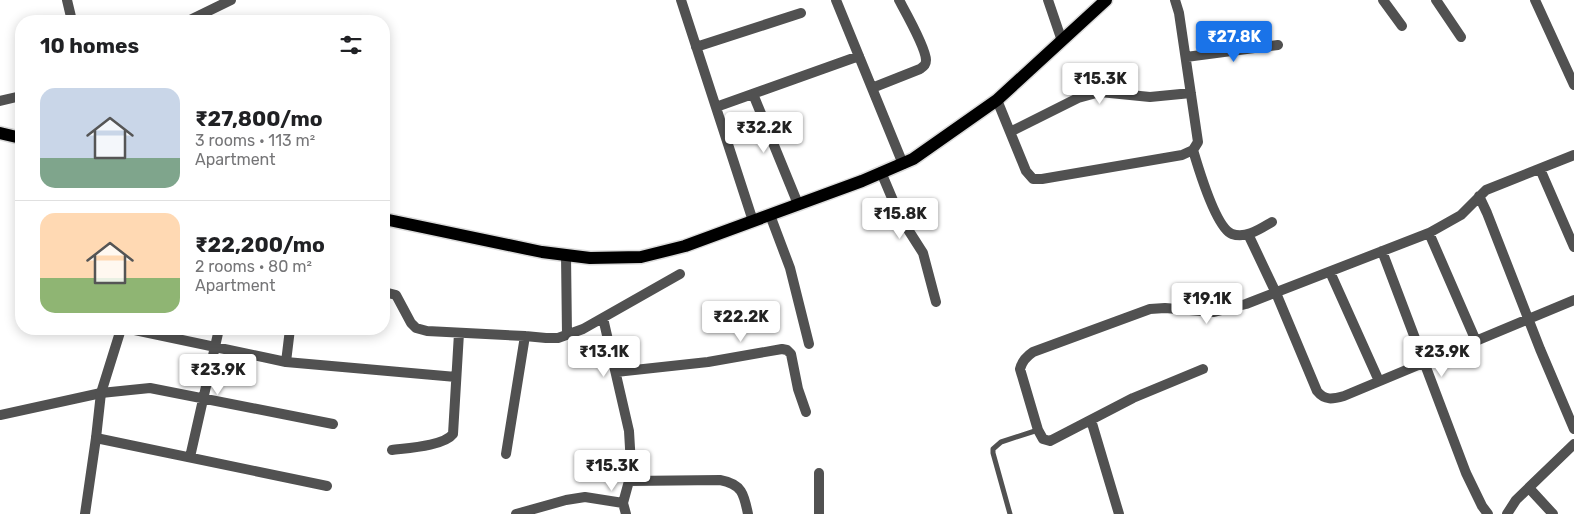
<!DOCTYPE html>
<meta charset="utf-8">
<style>
:root{--surface:#fff;--page:#f2f2f2;--text:#202124;--muted:#757577;--line:#e0e0e0;--accent:#1a73e8}
body{margin:0;font-family:Rubik,sans-serif;background:var(--page);color:var(--text);height:100vh;display:flex;flex-direction:column;font-size:19px;white-space:nowrap}
*{box-sizing:border-box;margin:0}
p{font-size:16px;color:var(--muted)}
.icon{flex:none;width:28px;height:28px;fill:none;stroke:currentColor;stroke-width:2;stroke-linecap:round;stroke-linejoin:round}
.map{position:relative;flex:1;overflow:hidden}
.sheet{position:absolute;left:15px;top:15px;width:375px;height:320px;display:flex;flex-direction:column;background:var(--surface);border-radius:20px;box-shadow:0 2px 12px #0003}
.sheet>*{flex:none}
.price{position:absolute;translate:-50% -42px;padding:0 11px;border-radius:5px;background:#fff;color:#222;font-size:16px;line-height:32px;filter:drop-shadow(0 1px 2px #0008)}
.price::after{content:'';position:absolute;left:50%;top:30px;width:15px;height:11px;margin-left:-8px;background:inherit;clip-path:polygon(0 0,100% 0,50% 100%)}
.price.current{background:var(--accent);color:#fff}
ul{padding:0;list-style:none}
li{display:flex;align-items:center;gap:15px;height:125px;padding:0 25px}
li+li{border-top:1px solid var(--line)}
li span{display:grid;place-items:center;flex:none;width:140px;height:100px;border-radius:15px;color:#555}
li>.icon{margin-inline-start:auto}
span .icon{width:60px;height:60px;fill:#fffc;stroke-width:1}
li b{font-size:21px}
h2{display:flex;justify-content:space-between;align-items:center;height:60px;padding:0 25px;font-size:21px}
.map>svg:first-child{display:block}
.lines{fill:none;stroke-linecap:round;stroke-linejoin:round}
.primary-casing{stroke:#dbdbdb;stroke-width:15}
.service{stroke:#515151;stroke-width:5}
.minor{stroke:#515151;stroke-width:10}
.tertiary{stroke:#515151;stroke-width:10}
.primary{stroke:#000;stroke-width:12}
</style>
<div class="map">
<svg width="1574" height="514" viewBox="0 0 1574 514">
<rect width="100%" height="100%" fill="#fff"/>
<g class="lines">
<defs>
<path id="primary" d="M 0,133 L 21,138
M 384,219 L 542,252 L 590,258 L 641,257 L 685,246 L 862,181 L 913,159 L 997,100 L 1106,0"/>
</defs>
<!-- primary casing -->
<use href="#primary" class="primary-casing"/>
<!-- service -->
<path class="service" d="M 1010,514 L 993,453 L 993,449 L 1001,442 L 1038,430"/>
<!-- minor -->
<path class="minor" d="M 67,0 L 72,21
M 681,0 L 753,221
M 836,0 L 903,164
M 1048,0 L 1062,41
M 1383,0 L 1402,26
M 1436,0 L 1461,37
M 1535,0 L 1574,85
M 188,21 L 231,0
M 696,47 L 801,13
M 1186,57 L 1278,45
M 872,88 L 920,69 C 924,66 926,65 926,60 C 926,48 906,13 899,0
M 753,94 L 798,204
M 997,100 L 1026,171 L 1033,179 L 1042,179 L 1182,155 L 1193,150 L 1198,142 L 1179,13 L 1175,0
M 0,101 L 21,96
M 716,107 L 859,56
M 1010,132 L 1078,98 L 1100,92 L 1150,97 L 1191,93
M 1193,150 C 1198,167 1216,228 1232,234 C 1246,239 1260,229 1272,222
M 1540,169 L 1574,247
M 881,172 L 900,217 L 923,253 L 936,302
M 1479,196 L 1487,213 L 1540,349 L 1574,429
M 770,215 L 790,268 L 809,344
M 1429,233 L 1476,341
M 1248,234 L 1276,293 L 1317,391 C 1325,401 1333,399 1344,396 L 1574,300
M 1382,251 L 1466,473 L 1482,506 L 1488,514
M 566,255 L 567,335
M 1330,272 L 1379,381
M 384,292 L 396,295 L 411,323 L 416,328 L 427,331 L 525,336 L 546,338 L 558,338 L 583,329 L 680,274
M 603,318 L 629,431 L 631,465 L 629,481 L 623,503 L 626,514
M 130,329 L 286,362 L 456,377
M 286,362 L 290,329
M 1203,369 L 1133,398 L 1050,441 L 1043,439 L 1038,430 L 1020,369 C 1022,361 1027,356 1033,352 L 1150,309 L 1165,308 L 1214,312 L 1246,304 L 1429,233 L 1461,215 L 1486,190 L 1574,155
M 616,372 L 708,362 L 782,349 L 787,350 L 791,354 L 798,389 L 806,412
M 0,415 L 101,393 L 150,388 L 333,424
M 1091,420 L 1119,514
M 96,438 L 327,486
M 392,450 C 407,448 444,446 453,434 L 459,333
M 506,454 L 525,336
M 190,457 L 219,329
M 819,473 L 819,514
M 629,481 L 720,480 C 742,484 744,494 748,514
M 1529,488 L 1553,514
M 516,514 L 566,500 L 585,497 L 623,503
M 1507,514 L 1516,500 L 1574,444"/>
<!-- tertiary -->
<path class="tertiary" d="M 85,514 L 96,438 L 101,393 L 121,329"/>
<!-- primary -->
<use href="#primary" class="primary"/>
</g>
</svg>
<b class="price current" style="left:1234px;top:63px">₹27.8K</b>
<b class="price" style="left:1100px;top:105px">₹15.3K</b>
<b class="price" style="left:764px;top:154px">₹32.2K</b>
<b class="price" style="left:900px;top:240px">₹15.8K</b>
<b class="price" style="left:1207px;top:325px">₹19.1K</b>
<b class="price" style="left:741px;top:343px">₹22.2K</b>
<b class="price" style="left:604px;top:378px">₹13.1K</b>
<b class="price" style="left:1442px;top:378px">₹23.9K</b>
<b class="price" style="left:218px;top:396px">₹23.9K</b>
<b class="price" style="left:612px;top:492px">₹15.3K</b>
<section class="sheet">
<h2>10 homes<svg class="icon" aria-label="filters" viewBox="0 0 24 24"><path d="M4 7h16M4 17h16"/><circle cx="9" cy="7" r="2"/><circle cx="15" cy="17" r="2"/></svg></h2>
<ul>
<li><span style="background:linear-gradient(#c9d6e8 70%,#7fa58c 0)"><svg class="icon" aria-label="home" viewBox="0 0 24 24"><path d="M3 11l9-7 9 7M6 9v11h12V9"/></svg></span><div><b>₹27,800/mo</b><p>3 rooms · 113 m²</p><p>Apartment</p></div></li>
<li><span style="background:linear-gradient(#ffd9b3 65%,#8fb573 0)"><svg class="icon" aria-label="home" viewBox="0 0 24 24"><path d="M3 11l9-7 9 7M6 9v11h12V9"/></svg></span><div><b>₹22,200/mo</b><p>2 rooms · 80 m²</p><p>Apartment</p></div></li>
</ul>
</section>
</div>
